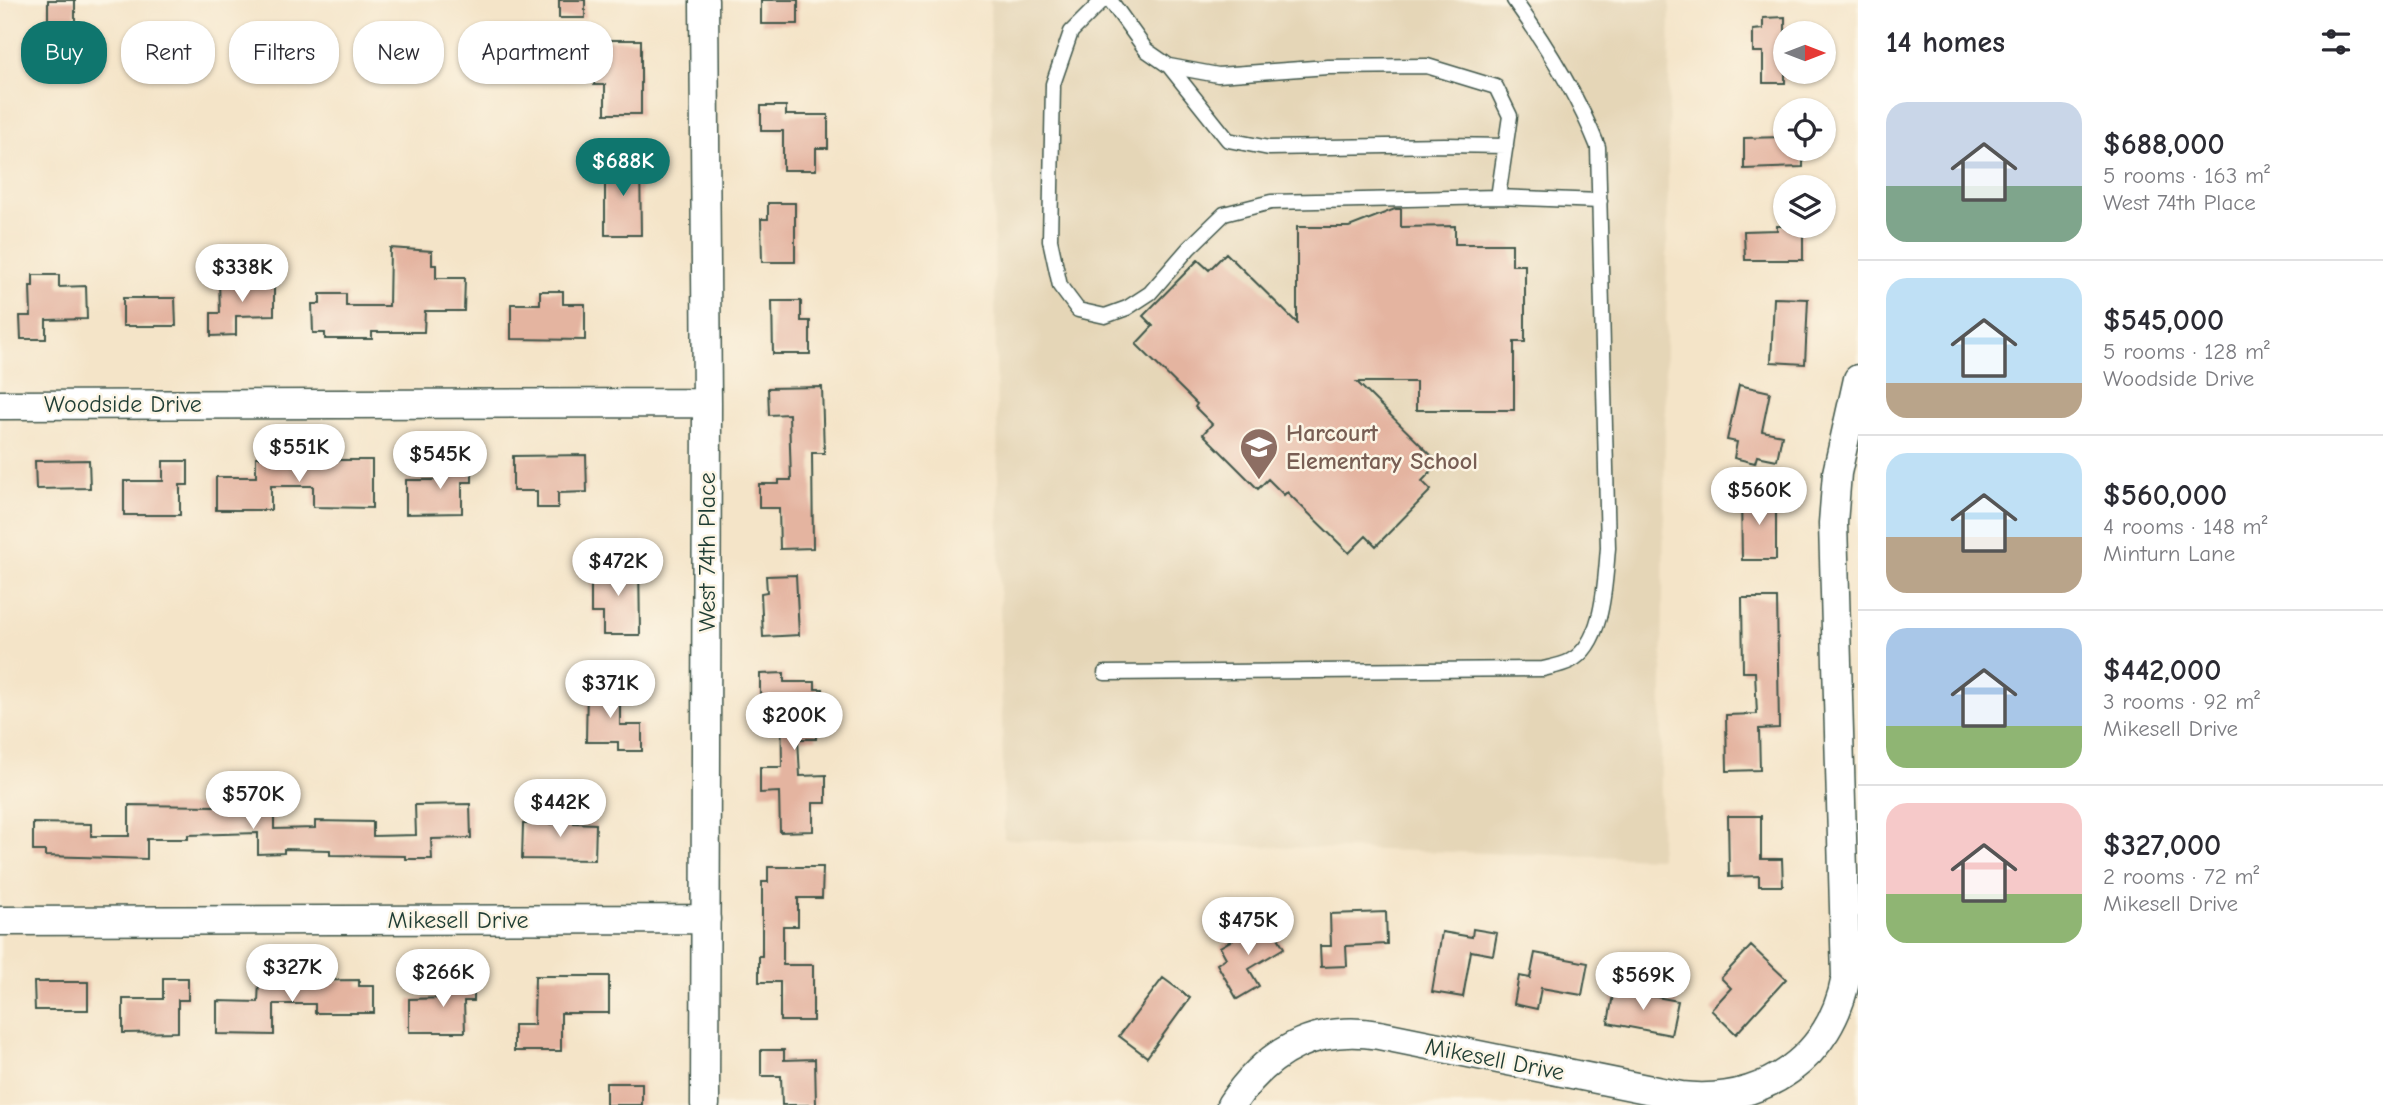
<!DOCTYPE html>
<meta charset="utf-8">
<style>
:root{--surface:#fff;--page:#f2f2f3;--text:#2b2b33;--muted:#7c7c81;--line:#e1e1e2;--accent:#0f766e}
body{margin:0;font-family:"Comic Neue",sans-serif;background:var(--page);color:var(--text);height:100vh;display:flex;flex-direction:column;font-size:26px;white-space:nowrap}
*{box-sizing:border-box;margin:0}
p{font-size:23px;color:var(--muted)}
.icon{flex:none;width:38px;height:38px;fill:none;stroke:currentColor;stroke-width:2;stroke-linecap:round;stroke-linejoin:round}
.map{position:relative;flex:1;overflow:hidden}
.side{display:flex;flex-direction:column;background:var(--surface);width:525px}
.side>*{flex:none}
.guide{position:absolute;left:21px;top:21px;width:665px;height:63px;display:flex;gap:14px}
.needle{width:46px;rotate:90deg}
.controls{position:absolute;left:1773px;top:21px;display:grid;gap:14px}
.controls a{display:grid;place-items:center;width:63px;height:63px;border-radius:50%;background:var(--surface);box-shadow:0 2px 5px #0004;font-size:35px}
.price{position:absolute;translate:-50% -60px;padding:0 16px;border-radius:24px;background:#fff;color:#222;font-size:23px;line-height:46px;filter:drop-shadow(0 2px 4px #0008)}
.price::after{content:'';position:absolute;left:50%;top:42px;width:21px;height:16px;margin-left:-10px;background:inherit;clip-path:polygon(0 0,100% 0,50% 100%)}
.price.on{background:var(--accent);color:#fff}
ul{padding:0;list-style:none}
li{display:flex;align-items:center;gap:21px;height:175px;padding:0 28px}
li+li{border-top:2px solid var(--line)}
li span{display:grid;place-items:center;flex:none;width:196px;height:140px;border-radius:21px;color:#555}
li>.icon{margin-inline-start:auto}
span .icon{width:84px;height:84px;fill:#fffc;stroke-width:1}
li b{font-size:30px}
h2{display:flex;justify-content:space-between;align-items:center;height:84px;padding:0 28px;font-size:30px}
.tag{padding:0 24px;border-radius:28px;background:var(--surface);box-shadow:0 2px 5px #0004;font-size:24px;line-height:63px}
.tag.on{background:var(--accent);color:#fff}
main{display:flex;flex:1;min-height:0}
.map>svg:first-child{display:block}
.built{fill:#e5d6b7}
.building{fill:#e4b4a0}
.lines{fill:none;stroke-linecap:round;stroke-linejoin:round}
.service-casing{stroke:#3f564a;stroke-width:17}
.minor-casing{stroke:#3f564a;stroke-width:31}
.service{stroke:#fff;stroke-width:14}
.minor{stroke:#fff;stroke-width:28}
.labels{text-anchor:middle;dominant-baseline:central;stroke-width:5;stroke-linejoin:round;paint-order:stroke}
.street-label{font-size:24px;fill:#1f3d34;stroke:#fcf5e5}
.education-label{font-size:24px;font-weight:bold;fill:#785e54;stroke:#fcf5e5;text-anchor:start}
</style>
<main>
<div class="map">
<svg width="1858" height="1105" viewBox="0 0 1858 1105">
<rect width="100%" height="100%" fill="#fcf5e5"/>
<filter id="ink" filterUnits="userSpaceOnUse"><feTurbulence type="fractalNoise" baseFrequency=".0143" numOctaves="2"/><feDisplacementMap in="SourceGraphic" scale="14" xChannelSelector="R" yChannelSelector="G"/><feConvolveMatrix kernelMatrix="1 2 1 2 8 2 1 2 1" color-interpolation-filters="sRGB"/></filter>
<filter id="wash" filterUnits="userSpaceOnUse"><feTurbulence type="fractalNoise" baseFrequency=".00686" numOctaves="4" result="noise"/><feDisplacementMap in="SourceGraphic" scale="28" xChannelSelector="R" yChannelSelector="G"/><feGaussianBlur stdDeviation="1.57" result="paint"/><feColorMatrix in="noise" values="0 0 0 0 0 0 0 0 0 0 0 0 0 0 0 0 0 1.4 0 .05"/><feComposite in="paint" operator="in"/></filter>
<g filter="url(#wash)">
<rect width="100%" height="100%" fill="#f4e4c8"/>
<!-- built -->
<path class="built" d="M 990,0 L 1670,0 L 1660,858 L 1004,839 Z"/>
<g id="blocks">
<!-- building -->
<path class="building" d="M 48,0 L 75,0 L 75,24 L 48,23 Z
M 559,0 L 585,0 L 585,18 L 559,18 Z
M 761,0 L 798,0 L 798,24 L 761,24 Z
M 1785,17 L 1785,83 L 1763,83 L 1763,52 L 1753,52 L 1753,30 L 1763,29 L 1763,18 Z
M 605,40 L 641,40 L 641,114 L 605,114 L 605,85 L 594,85 L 594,62 L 605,62 Z
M 761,106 L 786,106 L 786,115 L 828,115 L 828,148 L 816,148 L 816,170 L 783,170 L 783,131 L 761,131 Z
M 1785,137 L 1785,149 L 1803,149 L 1803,167 L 1744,169 L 1744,138 Z
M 605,161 L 640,161 L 641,235 L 605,235 Z
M 768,203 L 795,203 L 795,262 L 762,262 L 761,219 L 768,219 Z
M 1395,209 L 1401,209 L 1401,227 L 1455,226 L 1455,244 L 1512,244 L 1512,265 L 1525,265 L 1525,342 L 1514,342 L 1514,410 L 1416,410 L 1416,382 L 1357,382 L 1439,463 L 1422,481 L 1431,490 L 1376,546 L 1366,536 L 1349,553 L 1287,492 L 1284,495 L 1268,479 L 1258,489 L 1203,434 L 1212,424 L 1195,407 L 1197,404 L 1136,344 L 1153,326 L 1143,316 L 1198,260 L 1209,270 L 1226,253 L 1297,323 L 1297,227 L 1349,227 Z
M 1777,226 L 1803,226 L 1803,260 L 1745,260 L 1744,231 L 1777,230 Z
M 390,248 L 432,251 L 432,265 L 436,265 L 436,278 L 465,278 L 464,311 L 425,311 L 424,332 L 372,332 L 372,339 L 325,339 L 325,333 L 313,333 L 312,304 L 320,304 L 320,294 L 346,294 L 346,306 L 389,306 Z
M 33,275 L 59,275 L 59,287 L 86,286 L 87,319 L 46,320 L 46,339 L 21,339 L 20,316 L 31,316 L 30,286 L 33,286 Z
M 274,280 L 274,315 L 236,316 L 236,335 L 211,336 L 211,313 L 220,313 L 219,281 Z
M 540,291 L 563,291 L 563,304 L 585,304 L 585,340 L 511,339 L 511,304 L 540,304 Z
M 123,298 L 175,298 L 176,326 L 123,326 Z
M 1774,298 L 1808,299 L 1805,364 L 1771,362 Z
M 772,301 L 801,301 L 801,321 L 810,321 L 810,354 L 773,354 Z
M 1739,385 L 1770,392 L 1762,431 L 1782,435 L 1777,460 L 1757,456 L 1755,463 L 1734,458 L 1737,442 L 1727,440 Z
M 822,387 L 824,453 L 812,453 L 813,548 L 780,549 L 779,508 L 759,508 L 759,484 L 779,484 L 779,480 L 791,480 L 789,414 L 769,415 L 768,388 Z
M 586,455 L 587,492 L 558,493 L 558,508 L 537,508 L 537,491 L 513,491 L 513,456 Z
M 256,457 L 282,457 L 282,460 L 372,460 L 372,508 L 313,507 L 313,486 L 271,486 L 271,510 L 216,510 L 216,477 L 256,477 Z
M 89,460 L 90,488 L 36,489 L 35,461 Z
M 446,460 L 472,460 L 472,482 L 462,482 L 462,513 L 406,514 L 406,480 L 446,480 Z
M 163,461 L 188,461 L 188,485 L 180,485 L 180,515 L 124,515 L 124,481 L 163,481 Z
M 1776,493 L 1776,560 L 1742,560 L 1741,494 Z
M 639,561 L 640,635 L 603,635 L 603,613 L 591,613 L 591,582 L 602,582 L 602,562 Z
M 796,575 L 799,635 L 763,637 L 761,593 L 767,592 L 766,576 Z
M 1742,598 L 1777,598 L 1779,728 L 1759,729 L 1760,770 L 1727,771 L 1726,715 L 1757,714 L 1755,672 L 1743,672 Z
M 784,673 L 784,682 L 815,682 L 815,689 L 823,689 L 823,715 L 816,715 L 816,739 L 798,739 L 800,776 L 826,775 L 826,803 L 813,803 L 813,831 L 780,832 L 779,792 L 760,793 L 760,767 L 782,767 L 781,699 L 760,700 L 760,674 Z
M 587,686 L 620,686 L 620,725 L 642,725 L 642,751 L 618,751 L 618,742 L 586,742 Z
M 274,798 L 274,829 L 315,828 L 315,821 L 373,822 L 373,836 L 416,835 L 415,805 L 470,804 L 471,838 L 431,839 L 432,859 L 405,859 L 405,856 L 330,855 L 330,850 L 284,849 L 284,853 L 258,854 L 258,833 L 188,835 L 188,839 L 147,839 L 147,859 L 45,856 L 45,851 L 33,851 L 33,823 L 91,824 L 91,836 L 129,836 L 129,805 L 217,806 L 217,799 Z
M 551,809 L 575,809 L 574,823 L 596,824 L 595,860 L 522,859 L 523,824 L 551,824 Z
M 1728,816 L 1761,816 L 1761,859 L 1782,859 L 1783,886 L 1759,886 L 1759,876 L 1729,877 Z
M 768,867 L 823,867 L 822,898 L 798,898 L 798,926 L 783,926 L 783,965 L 813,965 L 813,1021 L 780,1021 L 780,982 L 759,982 L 759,956 L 762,956 L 762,882 L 768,882 Z
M 1386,912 L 1387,944 L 1346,946 L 1347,966 L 1321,967 L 1320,946 L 1331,946 L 1330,914 Z
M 1268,920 L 1284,948 L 1249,969 L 1259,986 L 1237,999 L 1217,964 L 1226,958 L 1220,947 Z
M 1473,929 L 1497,933 L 1493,955 L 1471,951 L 1463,997 L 1432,992 L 1442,932 L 1472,937 Z
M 1751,946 L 1786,979 L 1736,1034 L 1711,1010 L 1731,988 L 1721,978 Z
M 1535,953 L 1588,963 L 1582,995 L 1541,988 L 1537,1009 L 1514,1004 L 1519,976 L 1530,978 Z
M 535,976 L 609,976 L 609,1013 L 561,1013 L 561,1051 L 514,1051 L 514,1025 L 534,1025 Z
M 163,978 L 188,978 L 188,1000 L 178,1000 L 178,1032 L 123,1033 L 123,999 L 163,999 Z
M 447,978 L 474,978 L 474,1001 L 464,1001 L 465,1032 L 409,1032 L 409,999 L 447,998 Z
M 1163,978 L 1190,998 L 1147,1057 L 1119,1036 Z
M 359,980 L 359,986 L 374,986 L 374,1013 L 315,1013 L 315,1004 L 274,1004 L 274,1035 L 217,1034 L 217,1001 L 258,1002 L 259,981 Z
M 34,982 L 88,982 L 88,1010 L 35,1010 Z
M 1614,989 L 1678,1001 L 1671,1035 L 1608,1023 Z
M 761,1050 L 784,1050 L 784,1060 L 815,1059 L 816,1105 L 782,1105 L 781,1076 L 761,1076 Z
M 606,1083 L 642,1083 L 642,1105 L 606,1105 Z"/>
</g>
</g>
<g filter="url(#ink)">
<use href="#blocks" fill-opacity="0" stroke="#3f564a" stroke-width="2"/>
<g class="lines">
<defs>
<path id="service" d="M 1103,0 L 1071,32 L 1053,84 L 1050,240 L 1060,286 L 1078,310 L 1105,316 L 1127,308 L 1150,293 L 1189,248 L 1224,214 L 1271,202 L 1498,197
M 1110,0 L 1146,50 L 1169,66 L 1218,75 L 1328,67 L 1427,66 L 1496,87 L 1510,116 L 1498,197 L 1600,201
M 1169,66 L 1228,140 L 1269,148 L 1444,145 L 1506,146
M 1105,673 L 1543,669 C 1551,667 1562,665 1570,661 C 1604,644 1605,581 1608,548 L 1598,147 C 1577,94 1547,46 1514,0"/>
<path id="minor" d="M 704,0 L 707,403 L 705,1105
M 0,405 L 707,403
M 0,921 L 706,919
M 1231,1105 C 1266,1052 1314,1024 1379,1035 L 1681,1096 C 1765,1105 1831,1057 1846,977 L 1833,523 L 1837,473 L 1858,379"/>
</defs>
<!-- service casing -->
<use href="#service" class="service-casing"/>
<!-- minor casing -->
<use href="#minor" class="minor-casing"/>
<!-- service -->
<use href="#service" class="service"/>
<!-- minor -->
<use href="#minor" class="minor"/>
</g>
</g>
<!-- icons -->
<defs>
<symbol id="school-pin" viewBox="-11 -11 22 30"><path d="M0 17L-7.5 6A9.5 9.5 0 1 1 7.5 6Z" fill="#8d6e63" stroke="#fcf5e5"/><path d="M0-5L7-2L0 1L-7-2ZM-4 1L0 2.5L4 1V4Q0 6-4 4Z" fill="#fff"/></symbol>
</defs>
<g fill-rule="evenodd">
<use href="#school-pin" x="1237" y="425" width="44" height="60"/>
</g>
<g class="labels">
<!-- street labels -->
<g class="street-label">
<text x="123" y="404">Woodside Drive</text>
<text transform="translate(707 552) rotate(-90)">West 74th Place</text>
<text x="458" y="920">Mikesell Drive</text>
<text transform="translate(1495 1059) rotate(11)">Mikesell Drive</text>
</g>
<!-- education labels -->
<g class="education-label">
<text x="1286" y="433">Harcourt<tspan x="1286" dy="28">Elementary School</tspan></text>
</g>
</g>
</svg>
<div class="controls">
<a><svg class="needle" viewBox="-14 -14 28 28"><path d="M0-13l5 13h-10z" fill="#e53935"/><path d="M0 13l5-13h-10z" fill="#7c7c81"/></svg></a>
<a><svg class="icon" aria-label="locate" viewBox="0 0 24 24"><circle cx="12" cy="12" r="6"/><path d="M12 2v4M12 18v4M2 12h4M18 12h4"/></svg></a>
<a><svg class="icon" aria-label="layers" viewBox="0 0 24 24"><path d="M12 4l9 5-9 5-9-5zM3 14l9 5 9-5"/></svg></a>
</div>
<b class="price on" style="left:623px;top:198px">$688K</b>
<b class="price" style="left:242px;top:304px">$338K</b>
<b class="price" style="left:299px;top:484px">$551K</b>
<b class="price" style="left:440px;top:491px">$545K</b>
<b class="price" style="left:1759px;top:527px">$560K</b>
<b class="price" style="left:618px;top:598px">$472K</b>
<b class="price" style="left:610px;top:720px">$371K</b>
<b class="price" style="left:794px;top:752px">$200K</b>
<b class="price" style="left:253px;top:831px">$570K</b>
<b class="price" style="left:560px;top:839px">$442K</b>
<b class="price" style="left:1248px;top:957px">$475K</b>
<b class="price" style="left:292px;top:1004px">$327K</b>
<b class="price" style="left:443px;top:1009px">$266K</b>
<b class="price" style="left:1643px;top:1012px">$569K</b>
<div class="guide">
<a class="tag on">Buy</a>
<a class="tag">Rent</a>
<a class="tag">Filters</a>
<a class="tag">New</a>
<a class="tag">Apartment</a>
</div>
</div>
<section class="side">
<h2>14 homes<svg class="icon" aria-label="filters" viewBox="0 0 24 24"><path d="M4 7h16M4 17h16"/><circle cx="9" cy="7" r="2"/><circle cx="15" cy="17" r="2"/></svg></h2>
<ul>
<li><span style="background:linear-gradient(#c9d6e8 60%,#7fa58c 0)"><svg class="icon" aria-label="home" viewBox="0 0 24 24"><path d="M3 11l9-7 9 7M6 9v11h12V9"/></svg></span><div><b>$688,000</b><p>5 rooms · 163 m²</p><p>West 74th Place</p></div></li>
<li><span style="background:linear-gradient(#bfe0f5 75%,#b9a48a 0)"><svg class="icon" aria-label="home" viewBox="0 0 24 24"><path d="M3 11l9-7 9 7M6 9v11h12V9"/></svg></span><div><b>$545,000</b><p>5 rooms · 128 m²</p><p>Woodside Drive</p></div></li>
<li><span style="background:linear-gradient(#bfe0f5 60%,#b9a48a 0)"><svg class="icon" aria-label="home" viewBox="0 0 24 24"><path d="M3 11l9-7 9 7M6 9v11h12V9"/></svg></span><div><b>$560,000</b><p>4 rooms · 148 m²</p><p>Minturn Lane</p></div></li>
<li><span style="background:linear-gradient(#a9c7e8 70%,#8fb573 0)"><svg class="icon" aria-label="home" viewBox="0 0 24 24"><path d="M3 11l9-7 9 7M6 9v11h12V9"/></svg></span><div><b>$442,000</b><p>3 rooms · 92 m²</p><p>Mikesell Drive</p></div></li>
<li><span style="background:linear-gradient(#f6c9c9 65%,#8fb573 0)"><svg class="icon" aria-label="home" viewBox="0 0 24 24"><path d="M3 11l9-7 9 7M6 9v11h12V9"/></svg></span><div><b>$327,000</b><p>2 rooms · 72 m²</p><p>Mikesell Drive</p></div></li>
</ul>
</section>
</main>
